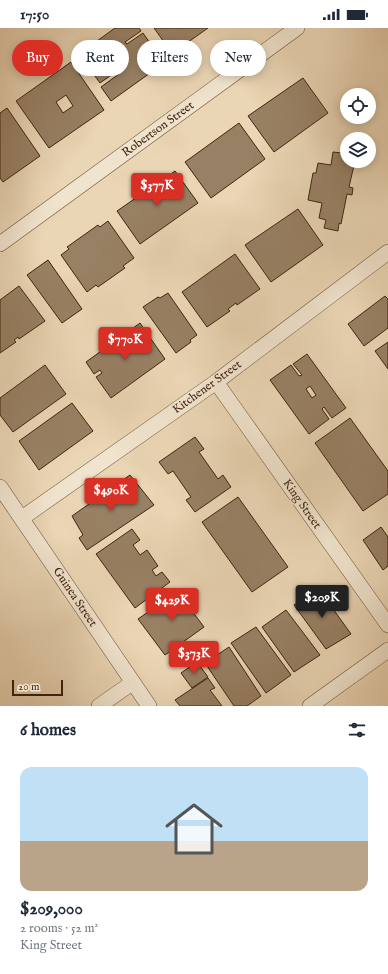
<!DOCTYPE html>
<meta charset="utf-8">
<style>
:root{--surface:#fff;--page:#f6f6f7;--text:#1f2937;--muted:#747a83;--accent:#d93025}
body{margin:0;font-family:"IM FELL English",serif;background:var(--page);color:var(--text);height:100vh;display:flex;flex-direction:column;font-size:15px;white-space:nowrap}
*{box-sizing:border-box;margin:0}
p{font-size:13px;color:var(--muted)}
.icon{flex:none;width:22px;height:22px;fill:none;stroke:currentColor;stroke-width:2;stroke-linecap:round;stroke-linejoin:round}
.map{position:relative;height:678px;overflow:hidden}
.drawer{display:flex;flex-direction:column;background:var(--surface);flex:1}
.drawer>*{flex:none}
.guide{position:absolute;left:12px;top:12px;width:364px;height:36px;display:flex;gap:8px}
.fabs{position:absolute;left:340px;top:60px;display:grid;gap:8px}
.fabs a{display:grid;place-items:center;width:36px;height:36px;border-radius:50%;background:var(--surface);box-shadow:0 2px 10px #0003;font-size:20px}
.scale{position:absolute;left:12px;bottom:10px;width:51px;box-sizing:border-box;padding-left:4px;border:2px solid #3f240e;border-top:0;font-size:11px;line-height:14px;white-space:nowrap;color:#3f240e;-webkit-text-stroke:3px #f1e4ce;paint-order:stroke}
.price{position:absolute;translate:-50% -34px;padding:0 9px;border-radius:4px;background:var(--accent);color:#fff;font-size:13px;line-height:26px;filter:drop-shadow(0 1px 2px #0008)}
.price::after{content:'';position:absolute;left:50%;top:24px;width:12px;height:9px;margin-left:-6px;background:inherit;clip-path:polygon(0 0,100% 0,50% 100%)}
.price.on{background:#222;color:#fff}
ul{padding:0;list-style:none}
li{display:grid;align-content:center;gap:8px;height:212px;padding:0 20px}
li span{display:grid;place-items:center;height:124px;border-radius:12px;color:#555}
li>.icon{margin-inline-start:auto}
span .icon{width:72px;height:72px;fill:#fffc;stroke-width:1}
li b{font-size:17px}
h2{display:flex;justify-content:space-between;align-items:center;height:48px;padding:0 20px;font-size:17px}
.tag{padding:0 14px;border-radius:18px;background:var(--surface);box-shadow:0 2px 10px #0003;font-size:14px;line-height:36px}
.tag.on{background:var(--accent);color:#fff}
.status{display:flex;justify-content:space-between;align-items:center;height:28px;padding:0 20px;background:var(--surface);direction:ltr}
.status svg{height:11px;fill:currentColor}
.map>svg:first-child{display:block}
.building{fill:#988064;stroke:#3f240e;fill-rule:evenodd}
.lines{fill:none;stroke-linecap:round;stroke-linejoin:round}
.street-casing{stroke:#6a5038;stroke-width:16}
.street{stroke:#f1e4ce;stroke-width:15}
.labels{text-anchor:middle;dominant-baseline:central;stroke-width:3;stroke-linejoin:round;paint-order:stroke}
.street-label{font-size:12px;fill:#3f240e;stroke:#f1e4ce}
</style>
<div class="status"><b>17:50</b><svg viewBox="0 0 49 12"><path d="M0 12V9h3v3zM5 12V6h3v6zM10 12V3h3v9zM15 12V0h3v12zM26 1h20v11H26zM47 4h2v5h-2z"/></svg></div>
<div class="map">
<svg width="388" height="678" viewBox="0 0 388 678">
<rect width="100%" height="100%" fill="#ead5b4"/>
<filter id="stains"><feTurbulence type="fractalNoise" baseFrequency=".005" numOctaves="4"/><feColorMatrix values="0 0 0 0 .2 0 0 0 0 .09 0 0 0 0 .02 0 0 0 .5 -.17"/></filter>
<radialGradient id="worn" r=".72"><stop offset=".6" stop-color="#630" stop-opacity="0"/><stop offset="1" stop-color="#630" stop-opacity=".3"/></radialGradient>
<!-- building -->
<path class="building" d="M 115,0 L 139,0 L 141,3 L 125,14 L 127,16 L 143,5 L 164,35 L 111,73 L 101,59 L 119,46 L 117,43 L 100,55 L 79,26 Z
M 154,0 L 208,0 L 184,17 L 186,19 L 174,28 Z
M 71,34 L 104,82 L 49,120 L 16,73 ZM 66,67 L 73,78 L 63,85 L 56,74 Z
M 303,50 L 328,85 L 274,124 L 248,88 Z
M 7,80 L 40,128 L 3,154 L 0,150 L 0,85 Z
M 239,95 L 265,131 L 211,170 L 185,134 Z
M 344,118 L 347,119 L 347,133 L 355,133 L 349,159 L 353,160 L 352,167 L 347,166 L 341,196 L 339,195 L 338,203 L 324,200 L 326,192 L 319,190 L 322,175 L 308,172 L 313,145 L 316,145 L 318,135 L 331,137 L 333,124 L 342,125 Z
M 175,143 L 198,175 L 140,216 L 117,183 Z
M 298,181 L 323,217 L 271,254 L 245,217 Z
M 108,193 L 134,230 L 123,238 L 125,240 L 98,259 L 96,257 L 87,264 L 61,227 L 69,221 L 67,219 L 98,197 L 100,199 Z
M 235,226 L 260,261 L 237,277 L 236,275 L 228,281 L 230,283 L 207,299 L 182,264 Z
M 48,232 L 82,281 L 62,295 L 27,247 Z
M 19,258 L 45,293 L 19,311 L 18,309 L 14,312 L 16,314 L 0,325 L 0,272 Z
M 168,265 L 197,307 L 190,312 L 191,314 L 176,325 L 143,279 L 158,269 L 160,270 Z
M 385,268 L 388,271 L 388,300 L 364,318 L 348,296 Z
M 140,295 L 148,307 L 142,312 L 144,315 L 151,311 L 165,331 L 111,370 L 96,349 L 102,345 L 100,342 L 94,346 L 86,334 Z
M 388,314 L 388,341 L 375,323 Z
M 307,326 L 346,380 L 332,390 L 324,379 L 322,381 L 329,391 L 309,406 L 270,352 L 291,337 L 299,348 L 302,347 L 293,336 ZM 310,358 L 316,367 L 312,370 L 306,361 Z
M 45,337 L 66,366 L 13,404 L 0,387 L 0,370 Z
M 72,375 L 93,403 L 39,442 L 19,413 Z
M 350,390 L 388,443 L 388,466 L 363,483 L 315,415 Z
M 195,409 L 204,421 L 199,424 L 218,451 L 223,447 L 231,459 L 195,484 L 186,472 L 191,469 L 173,443 L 168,446 L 159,434 Z
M 130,447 L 154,477 L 87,522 L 79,510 L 83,507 L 72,488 Z
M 238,469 L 288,539 L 252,564 L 202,494 Z
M 381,499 L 388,509 L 388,538 L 383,542 L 363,512 Z
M 132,501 L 140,512 L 133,517 L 140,527 L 147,522 L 158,538 L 152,542 L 156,548 L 162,544 L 170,554 L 135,580 L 96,526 Z
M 318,560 L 351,606 L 326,621 L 294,577 Z
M 178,563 L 181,567 L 184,565 L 195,580 L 192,583 L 204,599 L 165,627 L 138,591 Z
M 286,582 L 320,627 L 294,644 L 262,599 Z
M 256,599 L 291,647 L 266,665 L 231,615 Z
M 229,619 L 261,668 L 247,678 L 234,678 L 205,635 Z
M 197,634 L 208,649 L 192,660 L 181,645 Z
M 208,650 L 215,660 L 210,662 L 222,678 L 180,678 L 175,672 Z"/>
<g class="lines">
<defs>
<path id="street" d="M 0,216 L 297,0
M 216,354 L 388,597
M 0,459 L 149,678
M 22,490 L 216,354 L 388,224
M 99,678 L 132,655
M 310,678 L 388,622"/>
</defs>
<!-- street casing -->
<use href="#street" class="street-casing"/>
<!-- street -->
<use href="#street" class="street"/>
</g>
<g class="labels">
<!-- street labels -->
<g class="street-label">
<text transform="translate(158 101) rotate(-36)">Robertson Street</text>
<text transform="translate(207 359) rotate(-36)">Kitchener Street</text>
<text transform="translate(302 476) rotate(55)">King Street</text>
<text transform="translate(75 569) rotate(56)">Guinea Street</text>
</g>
</g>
<rect width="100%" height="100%" filter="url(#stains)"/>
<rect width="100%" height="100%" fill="url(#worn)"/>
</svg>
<div class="fabs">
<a><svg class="icon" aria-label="locate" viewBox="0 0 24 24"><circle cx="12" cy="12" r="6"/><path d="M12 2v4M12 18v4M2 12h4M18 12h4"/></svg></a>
<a><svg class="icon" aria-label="layers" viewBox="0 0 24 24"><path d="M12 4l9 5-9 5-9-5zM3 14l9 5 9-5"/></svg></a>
</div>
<div class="scale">20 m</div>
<b class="price" style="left:157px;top:179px">$377K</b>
<b class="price" style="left:125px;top:333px">$770K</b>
<b class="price" style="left:111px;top:484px">$490K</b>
<b class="price on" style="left:322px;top:591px">$209K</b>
<b class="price" style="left:172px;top:594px">$429K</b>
<b class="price" style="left:194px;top:647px">$373K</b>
<div class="guide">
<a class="tag on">Buy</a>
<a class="tag">Rent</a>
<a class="tag">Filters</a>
<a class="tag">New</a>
</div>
</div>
<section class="drawer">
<h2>6 homes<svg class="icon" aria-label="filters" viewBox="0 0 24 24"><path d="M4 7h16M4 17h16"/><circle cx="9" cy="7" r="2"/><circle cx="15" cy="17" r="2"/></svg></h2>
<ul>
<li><span style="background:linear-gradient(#bfe0f5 60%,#b9a48a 0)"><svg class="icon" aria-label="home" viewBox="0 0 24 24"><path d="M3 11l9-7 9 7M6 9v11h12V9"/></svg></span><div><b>$209,000</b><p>2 rooms · 52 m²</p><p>King Street</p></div></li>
</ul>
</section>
